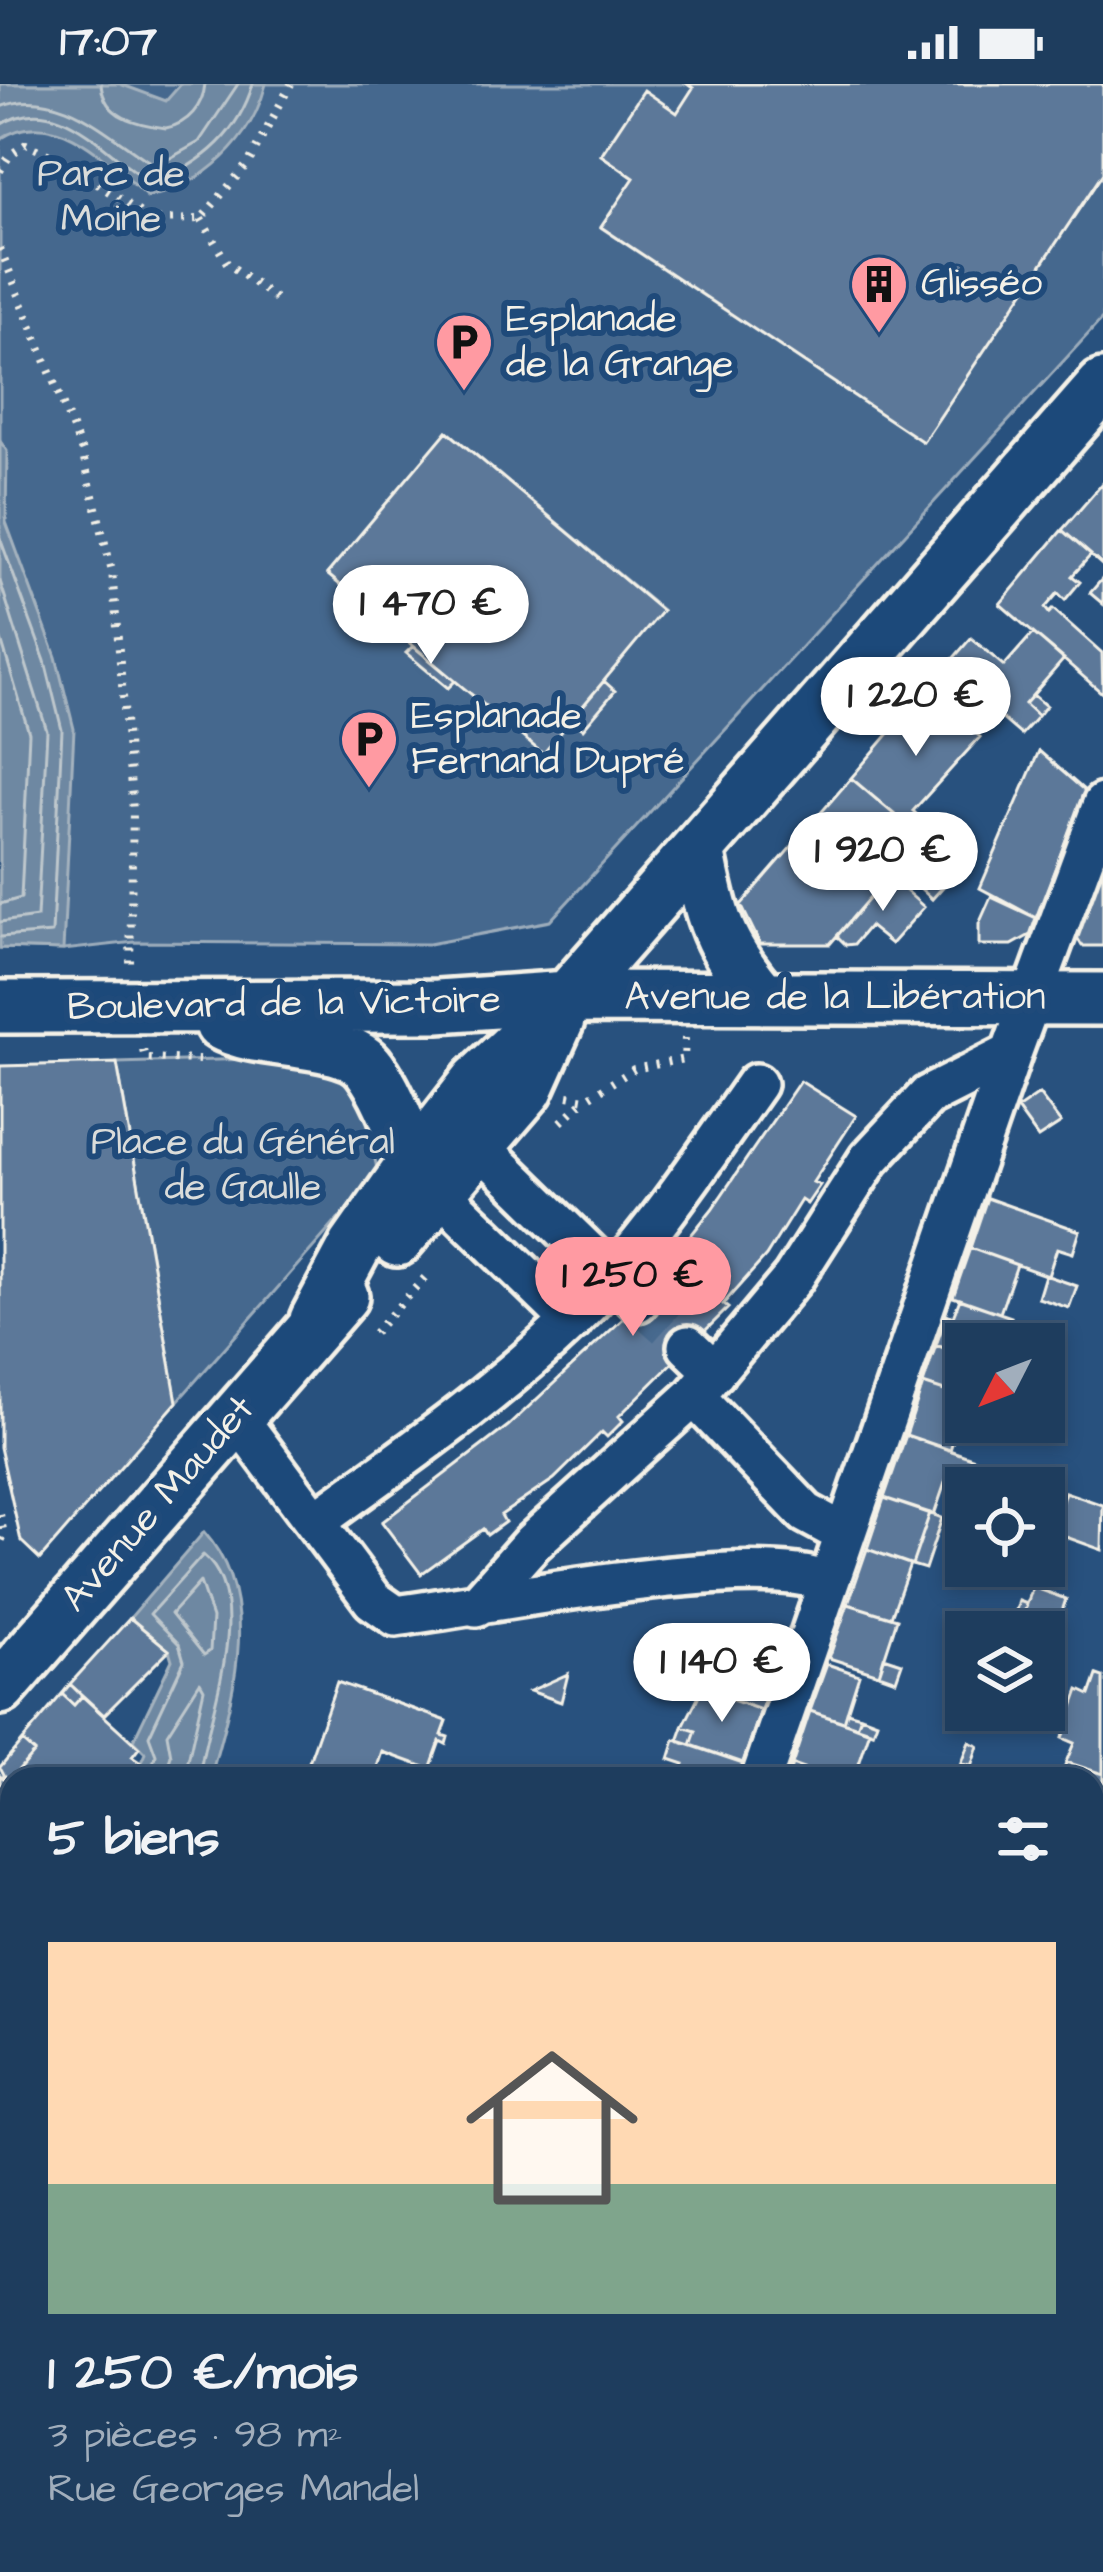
<!DOCTYPE html>
<html lang="fr">
<meta charset="utf-8">
<style>
:root{--surface:#1e3d5e;--page:#264464;--text:#f1f3f6;--muted:#a1aebc;--line:#3c5673;--accent:#ff9aa2}
body{margin:0;font-family:"Architects Daughter",sans-serif;background:var(--page);color:var(--text);height:100vh;display:flex;flex-direction:column;font-size:45px;white-space:nowrap}
*{box-sizing:border-box;margin:0}
p{font-size:39px;color:var(--muted)}
.icon{flex:none;width:66px;height:66px;fill:none;stroke:currentColor;stroke-width:2;stroke-linecap:round;stroke-linejoin:round}
.map{position:relative;flex:1;overflow:hidden}
.side{position:absolute;left:0px;top:1683px;width:1104px;height:807px;display:flex;flex-direction:column;background:var(--surface);border-radius:36px 36px 0 0;box-shadow:0 6px 18px #0003,0 0 0 3px var(--line)}
.side>*{flex:none}
.needle{width:78px;rotate:228deg}
.buttons{position:absolute;left:945px;top:1239px;display:grid;gap:24px}
.buttons a{display:grid;place-items:center;width:120px;height:120px;border-radius:0px;background:var(--surface);box-shadow:0 6px 18px #0003,0 0 0 3px var(--line);font-size:60px}
.price{position:absolute;translate:-50% -102px;padding:0 27px;border-radius:42px;background:#fff;color:#222;font-size:39px;line-height:78px;filter:drop-shadow(0 3px 6px #0008)}
.price::after{content:'';position:absolute;left:50%;top:72px;width:36px;height:27px;margin-left:-18px;background:inherit;clip-path:polygon(0 0,100% 0,50% 100%)}
.price.active{background:var(--accent);color:#111}
ul{padding:0;list-style:none}
li{display:grid;align-content:center;gap:24px;height:636px;padding:0 48px}
li span{display:grid;place-items:center;height:372px;border-radius:0px;color:#555}
li>.icon{margin-inline-start:auto}
span .icon{width:216px;height:216px;fill:#fffc;stroke-width:1}
li b{font-size:51px}
h2{display:flex;justify-content:space-between;align-items:center;height:144px;padding:0 48px;font-size:51px}
.status{display:flex;justify-content:space-between;align-items:center;height:84px;padding:0 60px;background:var(--surface);direction:ltr}
.status svg{height:33px;fill:currentColor}
.map>svg:first-child{display:block}
.green{fill:#45688e;stroke:#9cacbb;stroke-width:3;fill-rule:evenodd}
.water{fill:#6e88a2;stroke:#a4b2be;stroke-width:3}
.lines{fill:none;stroke-linecap:round;stroke-linejoin:round}
.shore{stroke:#bec7cc;stroke-width:3}
.building{fill:#5b7899;stroke:#f4f1e8;stroke-width:3}
.minor-tunnel{stroke:#47698e;stroke-width:39;stroke-dasharray:39 20;stroke-linecap:butt}
.minor-casing{stroke:#f4f1e8;stroke-width:48}
.major-casing{stroke:#f4f1e8;stroke-width:60}
.path{stroke:#f4f1e8;stroke-width:8;stroke-dasharray:3 9;stroke-linecap:butt}
.minor{stroke:#1f4a7a;stroke-width:39}
.major{stroke:#1f4a7a;stroke-width:51}
.labels{text-anchor:middle;dominant-baseline:central;stroke-width:12;stroke-linejoin:round;paint-order:stroke}
.park-label{font-size:39px;fill:#dadcda;stroke:#1f4a7a}
.poi-label{font-size:39px;fill:#f4f1e8;stroke:#1f4a7a;text-anchor:start}
.street-label{font-size:39px;fill:#f4f1e8;stroke:#1f4a7a}
</style>
<div class="status"><b>17:07</b><svg viewBox="0 0 49 12"><path d="M0 12V9h3v3zM5 12V6h3v6zM10 12V3h3v9zM15 12V0h3v12zM26 1h20v11H26zM47 4h2v5h-2z"/></svg></div>
<div class="map">
<svg width="1103" height="2488" viewBox="0 0 1103 2488">
<rect width="100%" height="100%" fill="#28517e"/>
<filter id="ink" filterUnits="userSpaceOnUse"><feTurbulence type="fractalNoise" baseFrequency=".00833" numOctaves="2"/><feDisplacementMap in="SourceGraphic" scale="24" xChannelSelector="R" yChannelSelector="G"/><feConvolveMatrix kernelMatrix="1 2 1 2 8 2 1 2 1" color-interpolation-filters="sRGB"/></filter>
<g filter="url(#ink)">
<!-- green -->
<path class="green" d="M 0,0 L 687,0 L 693,4 L 677,29 L 644,7 L 601,70 L 634,94 L 602,144 L 923,358 L 1103,89 L 1103,234 L 550,837 L 429,860 L 135,858 L 63,866 L 0,864 ZM 447,347 L 662,526 L 543,670 L 327,490 Z
M 354,972 L 378,1090 L 177,1318 L 117,979 Z"/>
<!-- water -->
<path class="water" d="M 0,0 L 120,0 L 166,17 L 181,0 L 266,0 C 252,56 203,103 147,113 C 108,77 54,19 0,55 Z
M 0,357 L 7,367 L 6,438 L 56,573 L 74,645 L 63,866 L 0,864 Z
M 204,1448 C 265,1517 231,1617 210,1695 L 134,1695 L 145,1669 L 133,1657 L 172,1576 L 169,1566 L 130,1534 Z
M 12,1970 L 12,2170 L 0,2185 L 0,1996 Z"/>
<g class="lines">
<!-- shore -->
<path class="shore" d="M 101,0 C 104,34 137,40 166,44 C 188,40 203,22 205,0
M 0,23 C 61,0 110,54 156,82 L 199,58 L 238,0
M 0,41 C 61,3 106,74 153,99 C 201,81 238,51 253,0
M 0,454 L 45,577 L 62,646 L 52,849 L 0,853
M 0,497 L 47,647 L 37,833 L 0,838
M 0,552 L 29,649 L 21,814 L 0,820
M 200,1498 L 212,1534 L 210,1567 L 204,1571 L 171,1530 Z
M 147,1695 L 156,1671 L 149,1652 L 184,1577 L 179,1560 L 150,1530 L 203,1471 C 259,1517 204,1638 199,1695
M 163,1695 L 171,1672 L 167,1650 L 200,1598 L 204,1605 L 184,1695"/>
</g>
<!-- building -->
<path class="building" d="M 687,0 L 1103,0 L 1103,89 L 923,358 L 601,143 L 634,94 L 601,71 L 644,6 L 677,29 L 693,4 Z
M 447,347 L 662,527 L 543,670 L 327,490 Z
M 1103,399 L 1103,482 L 1062,446 Z
M 1062,446 L 1091,471 L 1072,492 L 1080,498 L 1065,516 L 1058,509 L 1045,524 L 1049,529 L 1053,525 L 1102,569 L 1103,610 L 1000,520 Z
M 1103,494 L 1103,520 L 1090,509 Z
M 1033,549 L 1064,575 L 1025,620 L 1038,632 L 1021,651 L 944,585 L 971,554 L 1004,582 Z
M 413,562 L 455,597 L 448,604 L 406,569 Z
M 604,597 L 615,607 L 583,645 L 571,636 Z
M 927,605 L 980,653 L 913,727 L 930,743 L 921,753 L 851,694 Z
M 1033,611 L 1046,622 L 1038,632 L 1025,620 Z
M 1039,667 L 1085,707 L 1036,834 L 980,804 Z
M 851,694 L 921,753 L 830,860 L 760,860 L 741,821 Z
M 947,774 L 959,785 L 932,815 L 920,804 Z
M 1103,780 L 1103,862 L 1082,862 L 1075,850 Z
M 889,792 L 924,823 L 891,860 L 869,842 L 854,860 L 846,861 L 837,852 Z
M 991,813 L 1036,834 L 1030,851 L 1012,861 L 979,861 L 979,840 Z
M 117,979 L 177,1318 L 40,1475 L 21,1457 L 0,1363 L 0,982 Z
M 800,997 L 856,1032 L 813,1098 L 820,1101 L 807,1120 L 801,1116 L 766,1172 L 723,1220 L 728,1224 L 619,1332 L 623,1337 L 607,1353 L 602,1348 L 554,1395 L 501,1431 L 505,1438 L 487,1451 L 483,1445 L 421,1490 L 382,1438 L 508,1342 L 627,1231 L 712,1125 Z
M 1039,1010 L 1061,1039 L 1038,1054 L 1017,1025 Z
M 987,1114 L 1080,1147 L 1073,1169 L 1057,1164 L 1048,1192 L 970,1164 Z
M 970,1164 L 1017,1181 L 1000,1229 L 953,1213 Z
M 1045,1191 L 1077,1202 L 1069,1224 L 1038,1214 Z
M 960,1215 L 1011,1233 L 1003,1260 L 966,1260 L 966,1272 L 936,1261 L 947,1230 L 953,1233 Z
M 936,1261 L 966,1272 L 966,1314 L 923,1300 Z
M 923,1300 L 966,1314 L 950,1366 L 906,1351 Z
M 906,1351 L 992,1381 L 990,1389 L 968,1382 L 962,1396 L 948,1390 L 934,1431 L 884,1414 Z
M 1065,1408 L 1103,1421 L 1102,1466 L 1052,1448 Z
M 884,1414 L 930,1429 L 912,1481 L 867,1465 Z
M 930,1429 L 942,1434 L 925,1485 L 912,1481 Z
M 867,1465 L 910,1480 L 891,1533 L 848,1520 Z
M 1033,1503 L 1066,1515 L 1053,1555 L 1019,1542 Z
M 1019,1517 L 1027,1520 L 1019,1544 L 1011,1541 Z
M 848,1520 L 897,1535 L 879,1590 L 829,1574 Z
M 130,1534 L 169,1566 L 104,1631 L 70,1600 Z
M 731,1553 L 780,1572 L 761,1626 L 718,1611 Z
M 884,1573 L 902,1579 L 896,1596 L 879,1590 Z
M 827,1580 L 859,1591 L 844,1638 L 810,1627 Z
M 568,1590 L 561,1618 L 530,1607 Z
M 1097,1591 L 1103,1593 L 1103,1690 L 1066,1678 L 1074,1659 L 1062,1654 L 1079,1606 L 1090,1611 Z
M 337,1598 L 447,1637 L 442,1651 L 448,1653 L 446,1660 L 440,1657 L 430,1685 L 383,1668 L 374,1695 L 303,1695 Z
M 70,1600 L 82,1612 L 74,1621 L 62,1610 Z
M 702,1605 L 761,1626 L 743,1679 L 691,1661 L 696,1647 L 683,1643 Z
M 62,1610 L 74,1621 L 82,1612 L 139,1664 L 132,1673 L 141,1679 L 134,1695 L 12,1695 L 12,1795 L 0,1808 L 0,1691 L 8,1698 L 34,1668 L 22,1657 Z
M 810,1627 L 870,1647 L 854,1695 L 831,1695 L 792,1681 Z
M 847,1628 L 861,1632 L 857,1643 L 844,1638 Z
M 861,1632 L 877,1638 L 873,1649 L 857,1643 Z
M 683,1643 L 696,1647 L 691,1661 L 678,1657 Z
M 675,1656 L 743,1679 L 738,1695 L 679,1695 L 684,1680 L 669,1675 Z
M 22,1657 L 34,1668 L 8,1698 L 0,1683 Z
M 969,1658 L 978,1662 L 971,1683 L 961,1679 Z
M 1066,1678 L 1103,1690 L 1103,1698 L 1064,1685 Z
M 961,1679 L 971,1683 L 967,1695 L 956,1695 Z
M 792,1681 L 831,1695 L 787,1695 Z
M 1064,1685 L 1103,1698 L 1103,1822 L 1092,1853 L 1092,1695 L 1060,1695 Z
M 0,1826 L 12,1836 L 12,1929 L 0,1924 Z
M 0,1924 L 12,1929 L 12,1970 L 0,1996 Z
M 1103,2080 L 1103,2119 L 1092,2124 L 1092,2084 Z
M 191,2478 L 212,2478 L 215,2488 L 158,2488 Z
M 212,2478 L 267,2478 L 270,2488 L 215,2488 Z
M 267,2478 L 324,2478 L 325,2488 L 270,2488 Z
M 324,2478 L 378,2478 L 379,2485 L 325,2488 Z
M 410,2478 L 479,2478 L 441,2488 L 415,2488 Z
M 528,2478 L 577,2478 L 590,2488 L 527,2488 Z
M 905,2478 L 939,2478 L 943,2488 L 901,2488 L 898,2481 Z
M 939,2478 L 974,2478 L 975,2480 L 943,2488 Z
M 999,2478 L 1053,2478 L 1052,2488 L 1001,2488 Z"/>
<g class="lines">
<!-- minor-tunnel -->
<path class="minor-tunnel" d="M 638,1217 L 688,1262"/>
<defs>
<path id="minor" d="M 478,1061 L 638,1217
M 437,1106 L 572,1237
M 688,1262 L 715,1288
M 694,1312 L 806,1429 L 843,1449
M 236,1332 L 373,1516 L 396,1532 C 487,1520 753,1467 826,1498
M 316,1437 C 403,1374 492,1313 569,1239 C 641,1169 699,1081 756,1000
M 476,1522 L 532,1459 L 694,1312 L 793,1194 L 869,1075 L 928,1012 L 1011,970
M 761,1695 L 1011,970 L 1103,720
M 1092,1947 L 1103,1915
M 1092,2153 L 1103,2148
M 500,2488 L 503,2478"/>
<path id="major" d="M 698,765 C 710,832 718,862 763,914
M 0,923 L 438,922 L 568,913 L 1103,915
M 221,940 C 261,962 347,951 370,985 C 390,1012 401,1048 414,1079
M 397,1156 L 527,1005 L 558,936
M 316,1236 L 355,1163 L 414,1079 L 477,998 L 568,913 L 1103,302
M 0,1604 L 342,1212"/>
</defs>
<!-- minor casing -->
<use href="#minor" class="minor-casing"/>
<!-- major casing -->
<use href="#major" class="major-casing"/>
<!-- path -->
<path class="path" d="M 0,87 L 10,71 L 26,60 L 63,77 L 151,136 L 201,135 L 249,78 L 291,0
M 201,135 L 227,179 L 280,218
M 0,164 L 82,368 L 112,487 L 133,726 L 130,880
M 143,966 L 145,974 L 199,976
M 568,1012 L 586,1015 L 634,985 L 684,975 L 685,954
M 561,1038 L 585,1016
M 374,1249 L 429,1189
M 0,1430 L 4,1451 L 0,1460"/>
<!-- minor -->
<use href="#minor" class="minor"/>
<!-- major -->
<use href="#major" class="major"/>
</g>
</g>
<!-- icons -->
<defs>
<symbol id="building-pin" viewBox="-11 -11 22 30"><path d="M0 17L-7.5 6A9.5 9.5 0 1 1 7.5 6Z" fill="#ff9aa2" stroke="#1f4a7a"/><path d="M-4-6H4V6H1V3H-1V6H-4ZM-2.5-4.3h1.7v1.8h-1.7ZM.8-4.3h1.7v1.8H.8ZM-2.5-1h1.7V.8h-1.7ZM.8-1h1.7V.8H.8Z" fill="#111"/></symbol>
<symbol id="parking-pin" viewBox="-11 -11 22 30"><path d="M0 17L-7.5 6A9.5 9.5 0 1 1 7.5 6Z" fill="#ff9aa2" stroke="#1f4a7a"/><path d="M-3.5-5.5H1a3.5 3.5 0 0 1 0 7H-1V5.5H-3.5ZM-1-3.4V-.6H.8a1.4 1.4 0 0 0 0-2.8Z" fill="#111"/></symbol>
</defs>
<g fill-rule="evenodd">
<use href="#building-pin" x="846" y="167" width="66" height="90"/>
<use href="#parking-pin" x="431" y="225" width="66" height="90"/>
<use href="#parking-pin" x="336" y="622" width="66" height="90"/>
</g>
<g class="labels">
<!-- park labels -->
<g class="park-label">
<text x="111" y="91">Parc de<tspan x="111" dy="45">Moine</tspan></text>
<text x="243" y="1059">Place du Général<tspan x="243" dy="45">de Gaulle</tspan></text>
</g>
<!-- poi labels -->
<g class="poi-label">
<text x="921" y="200">Glisséo</text>
<text x="506" y="236">Esplanade<tspan x="506" dy="45">de la Grange</tspan></text>
<text x="411" y="633">Esplanade<tspan x="411" dy="45">Fernand Dupré</tspan></text>
</g>
<!-- street labels -->
<g class="street-label">
<text x="835" y="914">Avenue de la Libération</text>
<text transform="translate(284 920) rotate(-1)">Boulevard de la Victoire</text>
<text transform="translate(158 1420) rotate(-49)">Avenue Maudet</text>
</g>
</g>
</svg>
<div class="buttons">
<a><svg class="needle" viewBox="-14 -14 28 28"><path d="M0-13l5 13h-10z" fill="#e53935"/><path d="M0 13l5-13h-10z" fill="#a1aebc"/></svg></a>
<a><svg class="icon" aria-label="locate" viewBox="0 0 24 24"><circle cx="12" cy="12" r="6"/><path d="M12 2v4M12 18v4M2 12h4M18 12h4"/></svg></a>
<a><svg class="icon" aria-label="layers" viewBox="0 0 24 24"><path d="M12 4l9 5-9 5-9-5zM3 14l9 5 9-5"/></svg></a>
</div>
<b class="price" style="left:431px;top:583px">1 470 €</b>
<b class="price" style="left:916px;top:675px">1 220 €</b>
<b class="price" style="left:883px;top:830px">1 920 €</b>
<b class="price active" style="left:633px;top:1255px">1 250 €</b>
<b class="price" style="left:722px;top:1641px">1 140 €</b>
<section class="side">
<h2>5 biens<svg class="icon" aria-label="filters" viewBox="0 0 24 24"><path d="M4 7h16M4 17h16"/><circle cx="9" cy="7" r="2"/><circle cx="15" cy="17" r="2"/></svg></h2>
<ul>
<li><span style="background:linear-gradient(#ffd9b3 65%,#7fa58c 0)"><svg class="icon" aria-label="home" viewBox="0 0 24 24"><path d="M3 11l9-7 9 7M6 9v11h12V9"/></svg></span><div><b>1 250 €/mois</b><p>3 pièces · 98 m²</p><p>Rue Georges Mandel</p></div></li>
</ul>
</section>
</div>
